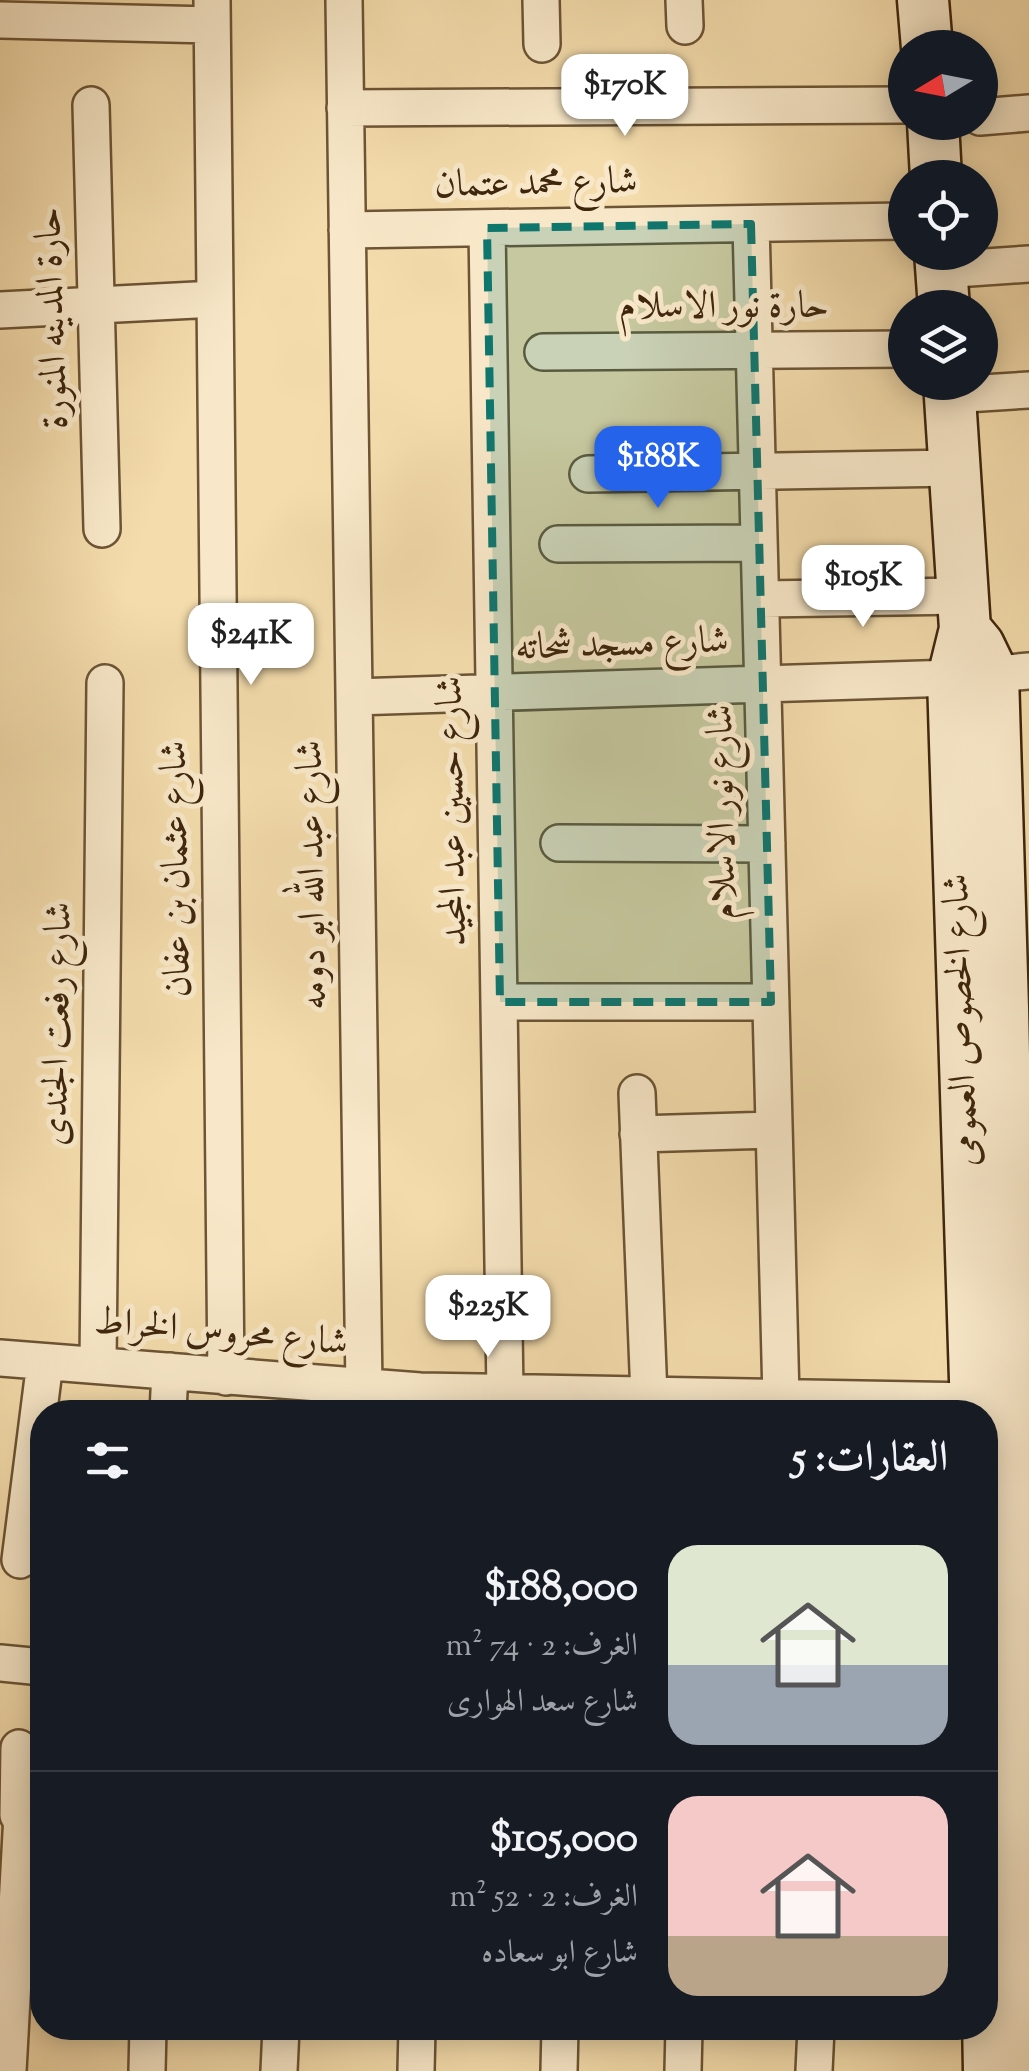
<!DOCTYPE html>
<html lang="ar">
<meta charset="utf-8">
<style>
:root{--surface:#171b24;--page:#20242c;--text:#f1f3f6;--muted:#9ea1a6;--line:#363941;--accent:#2563eb}
body{margin:0;font-family:"Sorts Mill Goudy",Amiri,serif;background:var(--page);color:var(--text);direction:rtl;height:100vh;display:flex;flex-direction:column;font-size:38px;white-space:nowrap}
*{box-sizing:border-box;margin:0}
p{font-size:32px;color:var(--muted)}
.icon{flex:none;width:55px;height:55px;fill:none;stroke:currentColor;stroke-width:2;stroke-linecap:round;stroke-linejoin:round}
.map{position:relative;flex:1;overflow:hidden;direction:ltr}
.panel{position:absolute;left:30px;top:1400px;width:968px;height:640px;display:flex;flex-direction:column;background:var(--surface);border-radius:40px;box-shadow:0 5px 25px #0003;direction:rtl}
.panel>*{flex:none}
.needle{width:65px;rotate:260deg}
.fabs{position:absolute;left:888px;top:30px;display:grid;gap:20px}
.fabs a{display:grid;place-items:center;width:110px;height:110px;border-radius:50%;background:var(--surface);box-shadow:0 5px 25px #0003;font-size:50px}
.price{position:absolute;translate:-50% -85px;padding:0 22px;border-radius:20px;background:#fff;color:#222;font-size:32px;line-height:65px;filter:drop-shadow(0 2px 5px #0008)}
.price::after{content:'';position:absolute;left:50%;top:60px;width:30px;height:22px;margin-left:-15px;background:inherit;clip-path:polygon(0 0,100% 0,50% 100%)}
.price.selected{background:var(--accent);color:#fff}
ul{padding:0;list-style:none}
li{display:flex;align-items:center;gap:30px;height:250px;padding:0 50px}
li+li{border-top:2px solid var(--line)}
li span{display:grid;place-items:center;flex:none;width:280px;height:200px;border-radius:30px;color:#555}
li>.icon{margin-inline-start:auto}
span .icon{width:120px;height:120px;fill:#fffc;stroke-width:1}
li b{font-size:42px}
h2{display:flex;justify-content:space-between;align-items:center;height:120px;padding:0 50px;font-size:42px}
.map>svg:first-child{display:block}
.lines{fill:none;stroke-linecap:round;stroke-linejoin:round}
.street-casing{stroke:#6c5435;stroke-width:40}
.secondary-casing{stroke:#3e260d;stroke-width:55}
.street{stroke:#f8e8c9;stroke-width:35}
.secondary{stroke:#f8e8c9;stroke-width:50}
.marked{fill:#0f766e;fill-opacity:0.2;stroke:#0f766e;stroke-width:8;stroke-dasharray:20 12;stroke-linejoin:round}
.labels{text-anchor:middle;dominant-baseline:central;stroke-width:10;stroke-linejoin:round;paint-order:stroke}
.street-label{font-size:38px;fill:#3e260d;stroke:#f8e8c9}
</style>
<div class="map">
<svg width="1029" height="2071" viewBox="0 0 1029 2071">
<rect width="100%" height="100%" fill="#f4dcac"/>
<filter id="stains"><feTurbulence type="fractalNoise" baseFrequency=".002" numOctaves="4"/><feColorMatrix values="0 0 0 0 .2 0 0 0 0 .09 0 0 0 0 .02 0 0 0 .5 -.17"/></filter>
<radialGradient id="worn" r=".72"><stop offset=".6" stop-color="#630" stop-opacity="0"/><stop offset="1" stop-color="#630" stop-opacity=".3"/></radialGradient>
<g class="lines">
<defs>
<path id="street" d="M 212,0 L 226,1377
M 344,0 L 364,1388
M 541,0 L 542,44
M 684,0 L 685,26
M 0,20 L 212,25
M 91,105 L 102,529
M 345,108 L 905,105
M 980,117 L 1029,113
M 751,224 L 781,1398
M 487,228 L 505,1393
M 347,230 L 905,221
M 941,270 L 1029,264
M 0,310 L 215,299
M 543,352 L 905,349
M 950,395 L 1029,390
M 588,474 L 955,468
M 558,544 L 759,543
M 761,599 L 964,596
M 354,697 L 953,678 L 1029,671
M 559,843 L 767,844
M 500,1002 L 771,1002
M 637,1093 L 649,1396
M 638,1134 L 774,1130
M 0,1358 L 420,1391 L 975,1401
M 98,1365 L 105,683
M 168,1412 L 170,1371
M 20,1560 L 45,1362
M 0,1663 L 42,1667
M 18,1815 L 19,1748
M 8,2071 L 22,1815
M 147,2071 L 148,2028
M 279,2071 L 281,2028
M 416,2071 L 417,2028
M 559,2071 L 560,2028
M 683,2071 L 684,2028
M 814,2071 L 816,2028"/>
<path id="secondary" d="M 923,0 L 927,48
M 933,122 L 936,178
M 940,252 L 944,308
M 949,382 L 965,629 L 953,678 L 976,1412
M 965,629 L 979,646 L 993,675 L 1003,1008 L 1026,2071
M 985,1855 L 989,2071"/>
</defs>
<!-- street casing -->
<use href="#street" class="street-casing"/>
<!-- secondary casing -->
<use href="#secondary" class="secondary-casing"/>
<!-- street -->
<use href="#street" class="street"/>
<!-- secondary -->
<use href="#secondary" class="secondary"/>
</g>
<!-- marked area -->
<path class="marked" d="M 751,224 L 771,1002 L 500,1002 L 487,228 Z"/>
<g class="labels">
<!-- street labels -->
<g class="street-label">
<text transform="translate(536 185) rotate(-1)">شارع محمد عتمان</text>
<text x="724" y="308">حارة نور الاسلام</text>
<text transform="translate(54 318) rotate(-92)">حارة المدينه المنورة</text>
<text transform="translate(622 646) rotate(-2)">شارع مسجد شحاته</text>
<text transform="translate(454 811) rotate(-91)">شارع حسين عبد المجيد</text>
<text transform="translate(724 812) rotate(-91)">شارع نور الاسلام</text>
<text transform="translate(178 869) rotate(-91)">شارع عثمان بن عفان</text>
<text transform="translate(314 875) rotate(-91)">شارع عبد الله ابو دومه</text>
<text transform="translate(963 1020) rotate(-92)">شارع الخصوص العمومى</text>
<text transform="translate(59 1024) rotate(-89)">شارع رفعت الجندى</text>
<text transform="translate(221 1334) rotate(5)">شارع محروس الخراط</text>
</g>
</g>
<rect width="100%" height="100%" filter="url(#stains)"/>
<rect width="100%" height="100%" fill="url(#worn)"/>
</svg>
<div class="fabs">
<a><svg class="needle" viewBox="-14 -14 28 28"><path d="M0-13l5 13h-10z" fill="#e53935"/><path d="M0 13l5-13h-10z" fill="#9ea1a6"/></svg></a>
<a><svg class="icon" aria-label="locate" viewBox="0 0 24 24"><circle cx="12" cy="12" r="6"/><path d="M12 2v4M12 18v4M2 12h4M18 12h4"/></svg></a>
<a><svg class="icon" aria-label="layers" viewBox="0 0 24 24"><path d="M12 4l9 5-9 5-9-5zM3 14l9 5 9-5"/></svg></a>
</div>
<b class="price" style="left:625px;top:139px">$170K</b>
<b class="price selected" style="left:658px;top:511px">$188K</b>
<b class="price" style="left:863px;top:630px">$105K</b>
<b class="price" style="left:251px;top:688px">$241K</b>
<b class="price" style="left:488px;top:1360px">$225K</b>
<section class="panel">
<h2>العقارات: 5<svg class="icon" aria-label="filters" viewBox="0 0 24 24"><path d="M4 7h16M4 17h16"/><circle cx="9" cy="7" r="2"/><circle cx="15" cy="17" r="2"/></svg></h2>
<ul>
<li><span style="background:linear-gradient(#dfe7d0 60%,#9aa5b1 0)"><svg class="icon" aria-label="home" viewBox="0 0 24 24"><path d="M3 11l9-7 9 7M6 9v11h12V9"/></svg></span><div><b>$188,000</b><p>الغرف: 2 · 74 m²</p><p>شارع سعد الهوارى</p></div></li>
<li><span style="background:linear-gradient(#f6c9c9 70%,#b9a48a 0)"><svg class="icon" aria-label="home" viewBox="0 0 24 24"><path d="M3 11l9-7 9 7M6 9v11h12V9"/></svg></span><div><b>$105,000</b><p>الغرف: 2 · 52 m²</p><p>شارع ابو سعاده</p></div></li>
</ul>
</section>
</div>
